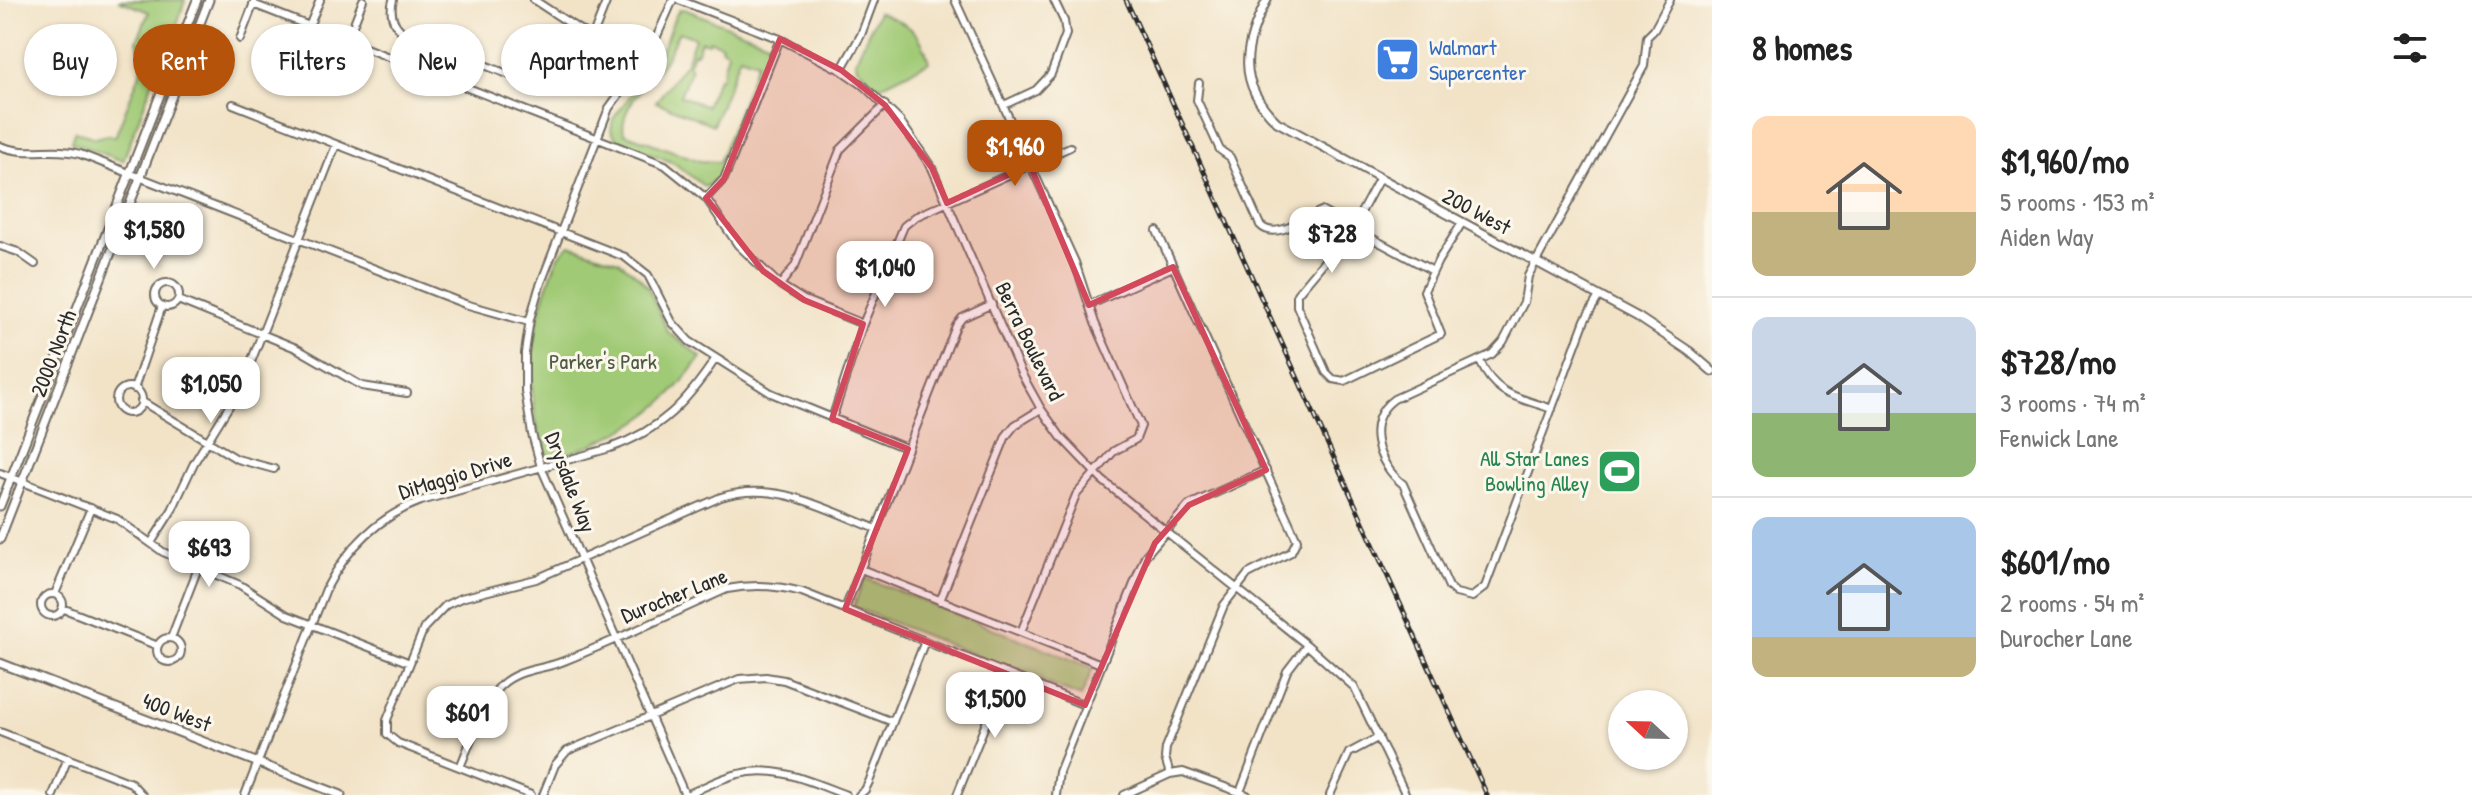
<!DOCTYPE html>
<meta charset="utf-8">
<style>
:root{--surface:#fff;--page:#f2f2f2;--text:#222;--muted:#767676;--line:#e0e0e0;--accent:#b45309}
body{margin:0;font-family:"Patrick Hand",sans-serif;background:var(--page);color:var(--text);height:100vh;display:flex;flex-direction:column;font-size:30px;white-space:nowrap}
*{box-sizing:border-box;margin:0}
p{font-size:26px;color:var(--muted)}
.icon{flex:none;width:44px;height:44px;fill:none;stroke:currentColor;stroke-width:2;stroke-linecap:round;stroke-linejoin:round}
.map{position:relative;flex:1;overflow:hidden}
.details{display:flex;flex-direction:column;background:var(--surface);width:760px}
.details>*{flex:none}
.guide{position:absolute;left:24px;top:24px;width:760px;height:72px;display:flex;gap:16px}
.needle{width:52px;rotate:292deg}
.controls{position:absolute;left:1608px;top:690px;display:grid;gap:16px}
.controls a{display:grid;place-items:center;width:80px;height:80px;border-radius:50%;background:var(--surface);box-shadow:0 2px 6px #0004;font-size:40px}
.price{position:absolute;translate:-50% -68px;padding:0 18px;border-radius:16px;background:#fff;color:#222;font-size:26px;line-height:52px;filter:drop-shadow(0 2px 4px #0008)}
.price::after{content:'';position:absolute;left:50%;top:48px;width:24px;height:18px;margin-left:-12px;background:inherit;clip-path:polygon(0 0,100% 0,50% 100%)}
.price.on{background:var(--accent);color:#fff}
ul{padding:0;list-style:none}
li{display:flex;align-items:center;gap:24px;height:200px;padding:0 40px}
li+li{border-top:2px solid var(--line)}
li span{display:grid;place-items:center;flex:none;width:224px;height:160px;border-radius:16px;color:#555}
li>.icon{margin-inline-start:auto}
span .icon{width:96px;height:96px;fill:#fffc;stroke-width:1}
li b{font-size:34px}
h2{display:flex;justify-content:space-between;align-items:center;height:96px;padding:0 40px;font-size:34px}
.tag{padding:0 28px;border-radius:36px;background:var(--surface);box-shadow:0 2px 6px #0004;font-size:28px;line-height:72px}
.tag.on{background:var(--accent);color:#fff}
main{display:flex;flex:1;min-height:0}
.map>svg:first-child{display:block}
.green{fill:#a1ca76;stroke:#667a50;stroke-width:2;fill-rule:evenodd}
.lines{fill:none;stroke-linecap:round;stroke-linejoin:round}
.minor-casing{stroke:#716b62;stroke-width:10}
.tertiary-casing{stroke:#716b62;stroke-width:11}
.minor{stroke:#fff;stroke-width:6}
.tertiary{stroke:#fff;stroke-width:7}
.rail-casing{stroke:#2b2b2b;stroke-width:5}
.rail{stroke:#fbf7ec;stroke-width:2;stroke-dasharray:6;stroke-linecap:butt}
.marked{fill:#d1495b;fill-opacity:0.2;stroke:#d1495b;stroke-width:6;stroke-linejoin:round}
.labels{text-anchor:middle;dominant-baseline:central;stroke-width:6;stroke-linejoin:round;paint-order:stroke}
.shop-label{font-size:22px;fill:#366cbe;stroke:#fbf7ec;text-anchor:start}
.street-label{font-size:22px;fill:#2b2b2b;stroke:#fbf7ec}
.park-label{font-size:22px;fill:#4e5b42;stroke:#fbf7ec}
.leisure-label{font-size:22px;fill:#27864d;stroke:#fbf7ec;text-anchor:end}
</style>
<main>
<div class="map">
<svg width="1712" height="795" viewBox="0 0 1712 795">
<rect width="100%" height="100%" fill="#fbf7ec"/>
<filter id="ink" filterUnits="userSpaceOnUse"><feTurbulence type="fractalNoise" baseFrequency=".0125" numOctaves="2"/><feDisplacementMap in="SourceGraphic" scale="16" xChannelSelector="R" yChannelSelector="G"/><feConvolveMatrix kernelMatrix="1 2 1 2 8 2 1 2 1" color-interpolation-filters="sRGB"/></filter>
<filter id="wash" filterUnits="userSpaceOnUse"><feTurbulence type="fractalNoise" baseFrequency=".006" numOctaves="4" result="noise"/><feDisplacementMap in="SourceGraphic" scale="32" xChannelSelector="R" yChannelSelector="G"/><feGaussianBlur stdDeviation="1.8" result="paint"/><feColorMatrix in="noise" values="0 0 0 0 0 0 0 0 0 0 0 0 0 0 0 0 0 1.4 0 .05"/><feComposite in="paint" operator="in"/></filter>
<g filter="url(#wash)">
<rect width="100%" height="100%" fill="#f2e3c7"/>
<!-- green -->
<path class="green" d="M 118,0 L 185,0 L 171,43 L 160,62 L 123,161 L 71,142 L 75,131 L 95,138 L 107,135 L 115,137 L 147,55 L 140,51 L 137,41 L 149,12 Z
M 684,9 L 768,42 L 770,46 L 722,174 L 705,187 L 674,163 L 616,139 L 611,130 L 613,119 C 630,95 651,71 664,45 C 669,33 672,20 679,10 ZM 679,32 L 695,38 L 686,62 L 656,102 L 713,125 L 740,56 L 757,62 L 719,162 L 700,161 L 624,133 C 618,108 651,80 664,61 C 670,52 674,41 679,32 ZM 709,40 L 722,45 L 721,48 L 728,52 L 721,78 L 718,78 L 706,106 L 680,96 L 691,68 L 688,66 L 693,53 L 696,53 L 701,41 L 708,43 Z
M 878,12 C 907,24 921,29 929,62 L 879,87 L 857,67 L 855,61 Z
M 570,245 L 619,261 L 638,276 L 648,287 L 668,332 L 701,357 C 659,419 623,432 556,459 C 541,455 541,442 538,430 C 526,379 531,331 549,282 C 554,268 557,253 570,245 Z
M 865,578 L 1093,668 L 1081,697 L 853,607 Z"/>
</g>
<g filter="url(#ink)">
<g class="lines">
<defs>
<path id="minor" d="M 393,0 C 389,15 394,27 407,35 L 554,92 L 592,38
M 534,0 L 592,38 L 607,0
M 673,0 L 650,52 L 609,108 L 539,288 L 530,319 L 525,353 L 525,391 L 532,434 L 541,467 L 685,795
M 679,0 L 780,39 L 841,70 L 864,86 L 900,121 L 932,168 L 1021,373 L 1041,409 L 1061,437 L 1102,480 L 1307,645 L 1354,687 L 1406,795
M 955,0 L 1075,262 L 1095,323 L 1141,426 L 1136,439 L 1114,451 L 1076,495 L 1021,632
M 253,4 L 665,165 L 706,198 L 738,245 L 780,285 L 804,300 L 863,324
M 240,39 L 255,0
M 347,41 L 363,0
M 292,68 L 320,0
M 841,70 L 861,35 L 874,0
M 1199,83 L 1197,100 L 1220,150 L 1230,157 L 1260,225 C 1275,241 1304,219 1321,211 L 1433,271
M 233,104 L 625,257 L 648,275 L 672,322 L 689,341 L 771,393 L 908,449
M 1004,105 L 1036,90 L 1051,74 L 1066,34 L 1064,21 L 1054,0
M 0,146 C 28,157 53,146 80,154 L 465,304 L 529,322
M 1379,179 L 1344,244 L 1333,251 L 1297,294 L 1297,306 L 1326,372 L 1333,379 L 1344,381 L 1441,334 L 1424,291 L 1438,261 L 1462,223
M 706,198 L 724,179 L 780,39
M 1157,231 L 1297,540 L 1291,552 L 1248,574 L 1224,605 L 1166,748 L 1165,758 L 1170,774
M 0,246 L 18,252 L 35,264
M155 295a12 12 0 1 1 24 0a12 12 0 1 1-24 0Z
M 780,285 L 795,266 L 840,150 L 885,105
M 1599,296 L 1585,320 L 1485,587 L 1472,597 L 1456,593 L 1449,587 L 1403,484 C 1377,464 1363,421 1394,399 L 1492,354 L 1503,342 L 1524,302 L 1528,276 L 1644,66 L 1647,37 L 1654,30 L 1670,0
M 178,300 L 296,348 L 362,386 L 407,393
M 1089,305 L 1173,267
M 1480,361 C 1495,396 1518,397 1552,409
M116 400a13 13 0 1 1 26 0a13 13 0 1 1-26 0Z
M 134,389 L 162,306
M 141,401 L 237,459 L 274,469
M 832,419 L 863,324 L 904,226 L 915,217 L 1070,147
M 0,473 L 117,519 L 163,552 L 240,585 L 287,615 L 410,663
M 151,543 L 172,510 L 194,463 L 242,385 L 336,145
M 861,569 L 1101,664
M 55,594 L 91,508
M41 605a11 11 0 1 1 22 0a11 11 0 1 1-22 0Z
M 940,601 L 1006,436 L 1015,425 L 1041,409
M 62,608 L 158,646
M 845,609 L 956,326 L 962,318 L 992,304
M 171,638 L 198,568
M157 650a12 12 0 1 1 24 0a12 12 0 1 1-24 0Z
M 0,732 L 131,783 L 142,795
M 460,767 C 472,740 480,706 501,685 C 520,668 542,670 564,661 C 619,639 673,613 727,589 C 753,584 776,585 802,592 L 1085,705
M 1240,792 L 1287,671 L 1307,645
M 53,795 L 68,758
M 245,795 L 326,589 C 347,548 378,517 421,501 L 610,448 C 661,430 687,402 716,358
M 531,795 L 398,743 L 387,734 L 387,720 L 424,628 L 446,605 L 461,598 L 536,579 L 721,497 C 776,479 826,510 877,529
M 543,795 L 555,765 L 567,751 L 739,679 L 766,677 L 784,680 L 893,722
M 686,795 C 703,788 720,778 738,774 C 777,764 810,782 846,795
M 859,795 L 865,790 L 869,782 L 925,641
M 957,795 L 1006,673
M 1056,795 L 1059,772 L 1145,556 L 1189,505 L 1266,470
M 1124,795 L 1170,774 L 1183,772 L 1247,795
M 1330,795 L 1349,753 L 1379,737"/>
<path id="tertiary" d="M 1267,0 C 1243,46 1236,83 1277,122 L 1638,317 L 1689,351 L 1712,371
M 0,506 L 197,0
M 0,539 L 209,0
M 0,663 L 341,795"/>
</defs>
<!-- minor casing -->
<use href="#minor" class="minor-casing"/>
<!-- tertiary casing -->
<use href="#tertiary" class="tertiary-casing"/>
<!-- minor -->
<use href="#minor" class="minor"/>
<!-- tertiary -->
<use href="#tertiary" class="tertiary"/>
<defs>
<path id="rail" d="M 1126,0 L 1487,795"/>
</defs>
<!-- rail casing -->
<use href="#rail" class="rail-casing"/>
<!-- rail -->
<use href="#rail" class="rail"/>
</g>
</g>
<!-- marked area -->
<path class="marked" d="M 780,39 L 841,70 L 885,105 L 932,168 L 947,203 L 1030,165 L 1089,305 L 1173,267 L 1266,470 L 1189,505 L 1155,543 L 1085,705 L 845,609 L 908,449 L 832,419 L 863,324 L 804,300 L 763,271 L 706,198 L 724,179 Z"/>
<!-- icons -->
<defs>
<symbol id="supermarket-square" viewBox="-11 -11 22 22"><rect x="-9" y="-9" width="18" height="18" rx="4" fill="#3f7fe0" stroke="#fbf7ec"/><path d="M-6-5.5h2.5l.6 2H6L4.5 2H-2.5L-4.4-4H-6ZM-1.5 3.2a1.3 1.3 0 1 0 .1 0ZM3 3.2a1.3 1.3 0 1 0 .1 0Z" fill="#fff"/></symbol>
<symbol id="stadium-square" viewBox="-11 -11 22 22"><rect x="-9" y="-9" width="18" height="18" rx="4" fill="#2e9e5b" stroke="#fbf7ec"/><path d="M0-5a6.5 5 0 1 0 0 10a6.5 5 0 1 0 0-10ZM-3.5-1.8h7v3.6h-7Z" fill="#fff"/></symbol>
</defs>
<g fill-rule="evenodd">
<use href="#supermarket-square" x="1372" y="34" width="51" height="51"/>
<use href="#stadium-square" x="1594" y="446" width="51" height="51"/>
</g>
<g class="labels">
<!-- shop labels -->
<g class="shop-label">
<text x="1429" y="47">Walmart<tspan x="1429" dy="25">Supercenter</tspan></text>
</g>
<!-- street labels -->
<g class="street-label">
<text transform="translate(1477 211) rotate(28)">200 West</text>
<text transform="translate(1030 341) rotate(64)">Berra Boulevard</text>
<text transform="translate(53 353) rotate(-69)">2000 North</text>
<text transform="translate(455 475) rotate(-17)">DiMaggio Drive</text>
<text transform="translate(571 482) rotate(69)">Drysdale Way</text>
<text transform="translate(674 595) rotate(-22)">Durocher Lane</text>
<text transform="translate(177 712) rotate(21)">400 West</text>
</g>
<!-- park labels -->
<g class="park-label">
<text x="603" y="361">Parker's Park</text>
</g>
<!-- leisure labels -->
<g class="leisure-label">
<text x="1589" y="458">All Star Lanes<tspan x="1589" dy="25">Bowling Alley</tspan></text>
</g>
</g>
</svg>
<div class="controls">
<a><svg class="needle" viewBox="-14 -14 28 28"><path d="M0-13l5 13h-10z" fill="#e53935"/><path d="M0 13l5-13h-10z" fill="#767676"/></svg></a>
</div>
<b class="price on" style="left:1015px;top:188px">$1,960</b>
<b class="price" style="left:154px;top:271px">$1,580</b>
<b class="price" style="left:1332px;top:275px">$728</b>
<b class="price" style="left:885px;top:309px">$1,040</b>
<b class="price" style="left:211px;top:425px">$1,050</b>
<b class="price" style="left:209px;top:589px">$693</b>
<b class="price" style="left:995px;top:740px">$1,500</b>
<b class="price" style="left:467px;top:754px">$601</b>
<div class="guide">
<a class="tag">Buy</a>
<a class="tag on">Rent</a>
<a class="tag">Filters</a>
<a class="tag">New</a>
<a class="tag">Apartment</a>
</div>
</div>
<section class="details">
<h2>8 homes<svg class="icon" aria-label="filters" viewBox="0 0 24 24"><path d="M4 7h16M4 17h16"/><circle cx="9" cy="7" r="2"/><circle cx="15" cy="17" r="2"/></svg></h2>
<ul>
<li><span style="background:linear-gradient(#ffd9b3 60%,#c2b280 0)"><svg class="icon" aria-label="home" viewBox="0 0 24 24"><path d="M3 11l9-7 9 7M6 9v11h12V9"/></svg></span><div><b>$1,960/mo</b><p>5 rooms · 153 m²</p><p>Aiden Way</p></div></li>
<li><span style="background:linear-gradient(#c9d6e8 60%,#8fb573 0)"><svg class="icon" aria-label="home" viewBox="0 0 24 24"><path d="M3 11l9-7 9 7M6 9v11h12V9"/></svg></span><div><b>$728/mo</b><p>3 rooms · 74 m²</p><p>Fenwick Lane</p></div></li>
<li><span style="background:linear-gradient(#a9c7e8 75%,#c2b280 0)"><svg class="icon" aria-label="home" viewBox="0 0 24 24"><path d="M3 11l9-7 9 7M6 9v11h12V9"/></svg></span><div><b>$601/mo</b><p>2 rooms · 54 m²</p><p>Durocher Lane</p></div></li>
</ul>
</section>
</main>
